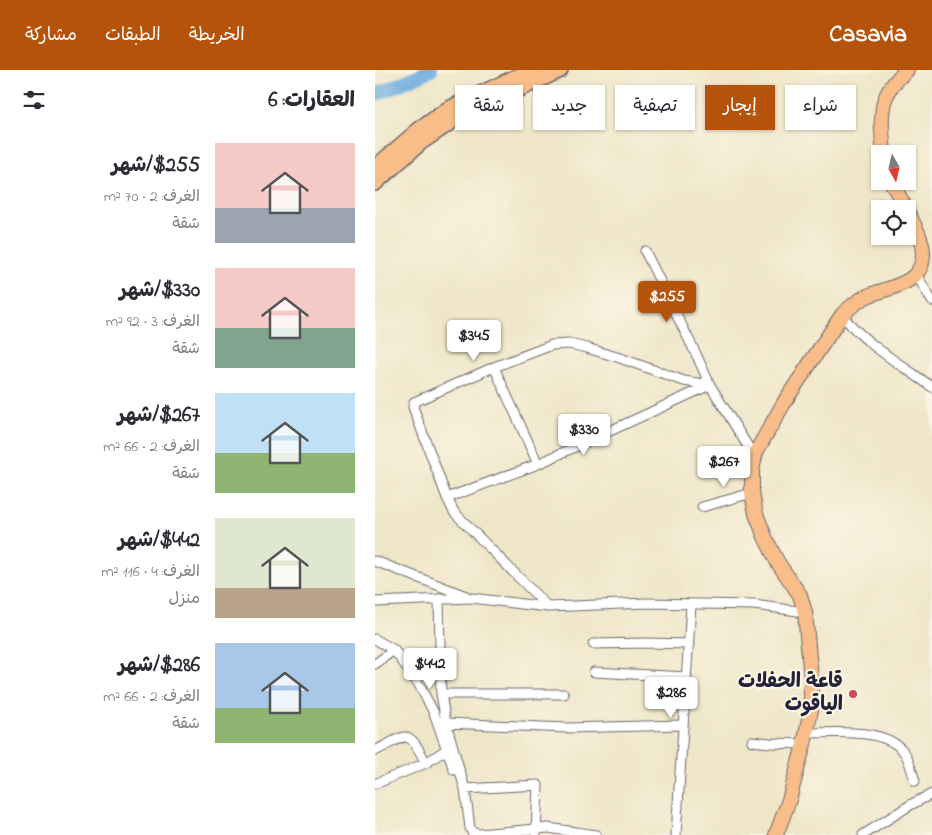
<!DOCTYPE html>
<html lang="ar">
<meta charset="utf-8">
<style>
:root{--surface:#fff;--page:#f2f2f3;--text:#2b2b33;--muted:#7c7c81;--accent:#b45309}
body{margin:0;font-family:"Indie Flower","Playpen Sans Arabic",sans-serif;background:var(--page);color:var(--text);direction:rtl;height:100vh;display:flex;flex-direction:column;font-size:19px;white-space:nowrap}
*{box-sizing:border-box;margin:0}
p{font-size:16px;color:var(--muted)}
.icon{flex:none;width:28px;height:28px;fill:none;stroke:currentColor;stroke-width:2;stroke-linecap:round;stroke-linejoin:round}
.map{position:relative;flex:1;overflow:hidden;direction:ltr}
.drawer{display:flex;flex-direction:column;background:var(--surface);width:375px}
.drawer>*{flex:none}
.guide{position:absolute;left:15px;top:15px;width:466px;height:45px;direction:rtl;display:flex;gap:10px}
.needle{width:32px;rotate:172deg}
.tools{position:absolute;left:496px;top:75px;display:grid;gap:10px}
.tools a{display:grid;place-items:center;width:45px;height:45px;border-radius:0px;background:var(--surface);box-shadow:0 1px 4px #0004;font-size:25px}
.price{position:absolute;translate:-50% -42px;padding:0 11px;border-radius:5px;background:#fff;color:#222;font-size:16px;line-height:32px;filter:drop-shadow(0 1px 2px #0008)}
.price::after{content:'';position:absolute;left:50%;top:30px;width:15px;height:11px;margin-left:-8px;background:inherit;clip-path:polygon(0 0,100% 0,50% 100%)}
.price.active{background:var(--accent);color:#fff}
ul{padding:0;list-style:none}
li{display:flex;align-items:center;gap:15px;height:125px;padding:0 20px}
li span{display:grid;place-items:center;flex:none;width:140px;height:100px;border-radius:0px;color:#555}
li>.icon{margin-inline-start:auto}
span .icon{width:60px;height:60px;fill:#fffc;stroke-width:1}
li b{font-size:21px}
h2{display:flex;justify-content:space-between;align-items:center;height:60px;padding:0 20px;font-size:21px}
.chip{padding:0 18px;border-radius:0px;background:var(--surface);box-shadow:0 1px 4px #0004;font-size:18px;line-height:45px}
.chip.active{background:var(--accent);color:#fff}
header{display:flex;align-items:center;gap:30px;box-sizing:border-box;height:70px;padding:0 25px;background:var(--accent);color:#fff}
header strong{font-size:24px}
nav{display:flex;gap:28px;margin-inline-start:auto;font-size:18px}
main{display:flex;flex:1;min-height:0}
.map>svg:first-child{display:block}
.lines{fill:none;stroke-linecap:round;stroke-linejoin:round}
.river{stroke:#6baade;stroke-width:14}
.minor-casing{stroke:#6a676c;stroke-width:11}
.primary-casing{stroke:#6a676c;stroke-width:16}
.trunk-casing{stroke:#6a676c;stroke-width:18}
.minor{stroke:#fff;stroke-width:9}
.primary{stroke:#f8bd89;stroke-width:14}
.trunk{stroke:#f8bd89;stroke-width:15}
.poi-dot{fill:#d1495b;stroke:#fcf5e5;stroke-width:2}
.labels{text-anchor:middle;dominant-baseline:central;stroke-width:4.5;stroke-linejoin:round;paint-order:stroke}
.poi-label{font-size:20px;font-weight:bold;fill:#22223b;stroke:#fcf5e5;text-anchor:end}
</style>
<header>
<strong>Casavia</strong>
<nav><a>الخريطة</a><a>الطبقات</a><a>مشاركة</a></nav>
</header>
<main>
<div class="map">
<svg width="557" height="765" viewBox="0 0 557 765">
<rect width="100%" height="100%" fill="#fcf5e5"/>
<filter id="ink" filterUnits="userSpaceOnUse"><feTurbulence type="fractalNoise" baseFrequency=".02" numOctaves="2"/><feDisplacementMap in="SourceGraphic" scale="10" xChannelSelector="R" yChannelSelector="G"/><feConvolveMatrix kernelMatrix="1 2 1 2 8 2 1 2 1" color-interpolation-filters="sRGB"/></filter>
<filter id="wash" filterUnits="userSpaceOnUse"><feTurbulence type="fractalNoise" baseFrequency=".0096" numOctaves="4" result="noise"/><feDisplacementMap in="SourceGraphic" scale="20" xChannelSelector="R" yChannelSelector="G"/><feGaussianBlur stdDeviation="1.12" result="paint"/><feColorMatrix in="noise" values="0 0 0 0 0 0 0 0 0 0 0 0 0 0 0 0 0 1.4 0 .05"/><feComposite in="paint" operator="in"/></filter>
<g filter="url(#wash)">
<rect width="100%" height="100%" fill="#efe6c8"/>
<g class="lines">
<!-- river -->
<path class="river" d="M 0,25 L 56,0"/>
</g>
</g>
<g filter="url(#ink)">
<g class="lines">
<defs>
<path id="minor" d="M 541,204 L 557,231
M 467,245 C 491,275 527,295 557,317
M 119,297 L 163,394
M 72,428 L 163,394 L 335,315 L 322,286 L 270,181
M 327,437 L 377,423
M 0,491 L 91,526
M 64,529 L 66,624 L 189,624
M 0,532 L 96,528 L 173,537 L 272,533 L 379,535 L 430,542
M 173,537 L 79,442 L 72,428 L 38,337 L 39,332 L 119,297 L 177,275 L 194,274 L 212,278 L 245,288 L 309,311 L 335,315 L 380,388
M 0,569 L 19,580 L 43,613 L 59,643 L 79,700
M 218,574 L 271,573 L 314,574
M 0,594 L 19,580
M 219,602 L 312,607
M 66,624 L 71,653 L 90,719 L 95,758 L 97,762 L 103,764 L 173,758 L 221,765
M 71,653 L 192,658 L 308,655
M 432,663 C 459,663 510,657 529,682 C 535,690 537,702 540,711
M 377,671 L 395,673 L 429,674
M 0,681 C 34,664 32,657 51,693
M 0,714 L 51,693 L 72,679
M 90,719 L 163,715 L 161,765
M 301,765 L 316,535
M 488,765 L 537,734 L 557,724"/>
<path id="primary" d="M 509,84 C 506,47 501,26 532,0
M 516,111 L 531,139
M 401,765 L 414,730 L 429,674 L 436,640 L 436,609 L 430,542 L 425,525 L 403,493 L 390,467 L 381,444 L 377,423 L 377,400 L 381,382 L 410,331 L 467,245 C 474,238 480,233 488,228 C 509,217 548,217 548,184 C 548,170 539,154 532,141"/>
<path id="trunk" d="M 0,98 L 44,60 L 72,40 L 156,0
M 0,113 L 46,72 L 83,47 L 185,0"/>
</defs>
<!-- minor casing -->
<use href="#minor" class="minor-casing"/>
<!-- primary casing -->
<use href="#primary" class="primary-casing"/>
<!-- trunk casing -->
<use href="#trunk" class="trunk-casing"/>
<!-- minor -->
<use href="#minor" class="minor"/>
<!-- primary -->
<use href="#primary" class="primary"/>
<!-- trunk -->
<use href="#trunk" class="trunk"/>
</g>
</g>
<!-- markers -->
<circle class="poi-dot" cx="478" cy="624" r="5"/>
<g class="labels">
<!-- poi labels -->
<g class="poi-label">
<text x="468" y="612">قاعة الحفلات<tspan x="468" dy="23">الياقوت</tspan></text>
</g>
</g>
</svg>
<div class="tools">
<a><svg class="needle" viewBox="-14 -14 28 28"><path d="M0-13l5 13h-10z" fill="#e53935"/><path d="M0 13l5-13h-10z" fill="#7c7c81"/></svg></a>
<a><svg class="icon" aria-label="locate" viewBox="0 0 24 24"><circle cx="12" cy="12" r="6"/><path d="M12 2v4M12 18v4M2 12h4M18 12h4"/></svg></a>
</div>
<b class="price active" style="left:292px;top:253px">$255</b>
<b class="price" style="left:99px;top:292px">$345</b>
<b class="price" style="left:209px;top:386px">$330</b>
<b class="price" style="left:349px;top:418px">$267</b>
<b class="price" style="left:55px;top:620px">$442</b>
<b class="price" style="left:296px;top:649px">$286</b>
<div class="guide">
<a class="chip">شراء</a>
<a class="chip active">إيجار</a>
<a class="chip">تصفية</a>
<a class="chip">جديد</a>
<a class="chip">شقة</a>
</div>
</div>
<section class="drawer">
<h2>العقارات: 6<svg class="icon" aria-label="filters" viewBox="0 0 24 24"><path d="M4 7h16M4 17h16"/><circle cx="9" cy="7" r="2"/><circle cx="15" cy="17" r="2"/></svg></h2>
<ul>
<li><span style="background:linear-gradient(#f6c9c9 65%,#9aa5b1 0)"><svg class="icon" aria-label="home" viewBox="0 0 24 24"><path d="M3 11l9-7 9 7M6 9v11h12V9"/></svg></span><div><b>$255/شهر</b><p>الغرف: 2 · 70 m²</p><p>شقة</p></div></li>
<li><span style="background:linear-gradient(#f6c9c9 60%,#7fa58c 0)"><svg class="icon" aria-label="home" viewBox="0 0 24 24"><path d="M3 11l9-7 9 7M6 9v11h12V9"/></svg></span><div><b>$330/شهر</b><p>الغرف: 3 · 92 m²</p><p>شقة</p></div></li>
<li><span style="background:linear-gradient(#bfe0f5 60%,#8fb573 0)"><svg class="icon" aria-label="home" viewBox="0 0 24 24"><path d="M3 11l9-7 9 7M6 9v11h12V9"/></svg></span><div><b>$267/شهر</b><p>الغرف: 2 · 66 m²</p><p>شقة</p></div></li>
<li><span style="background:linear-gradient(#dfe7d0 70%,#b9a48a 0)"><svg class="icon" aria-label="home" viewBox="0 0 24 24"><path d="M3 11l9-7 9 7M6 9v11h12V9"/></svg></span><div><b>$442/شهر</b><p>الغرف: 4 · 116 m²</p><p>منزل</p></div></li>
<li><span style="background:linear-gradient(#a9c7e8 65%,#8fb573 0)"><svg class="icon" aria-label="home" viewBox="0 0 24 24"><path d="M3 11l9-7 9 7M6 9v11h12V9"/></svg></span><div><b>$286/شهر</b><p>الغرف: 2 · 66 m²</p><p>شقة</p></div></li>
</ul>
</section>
</main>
